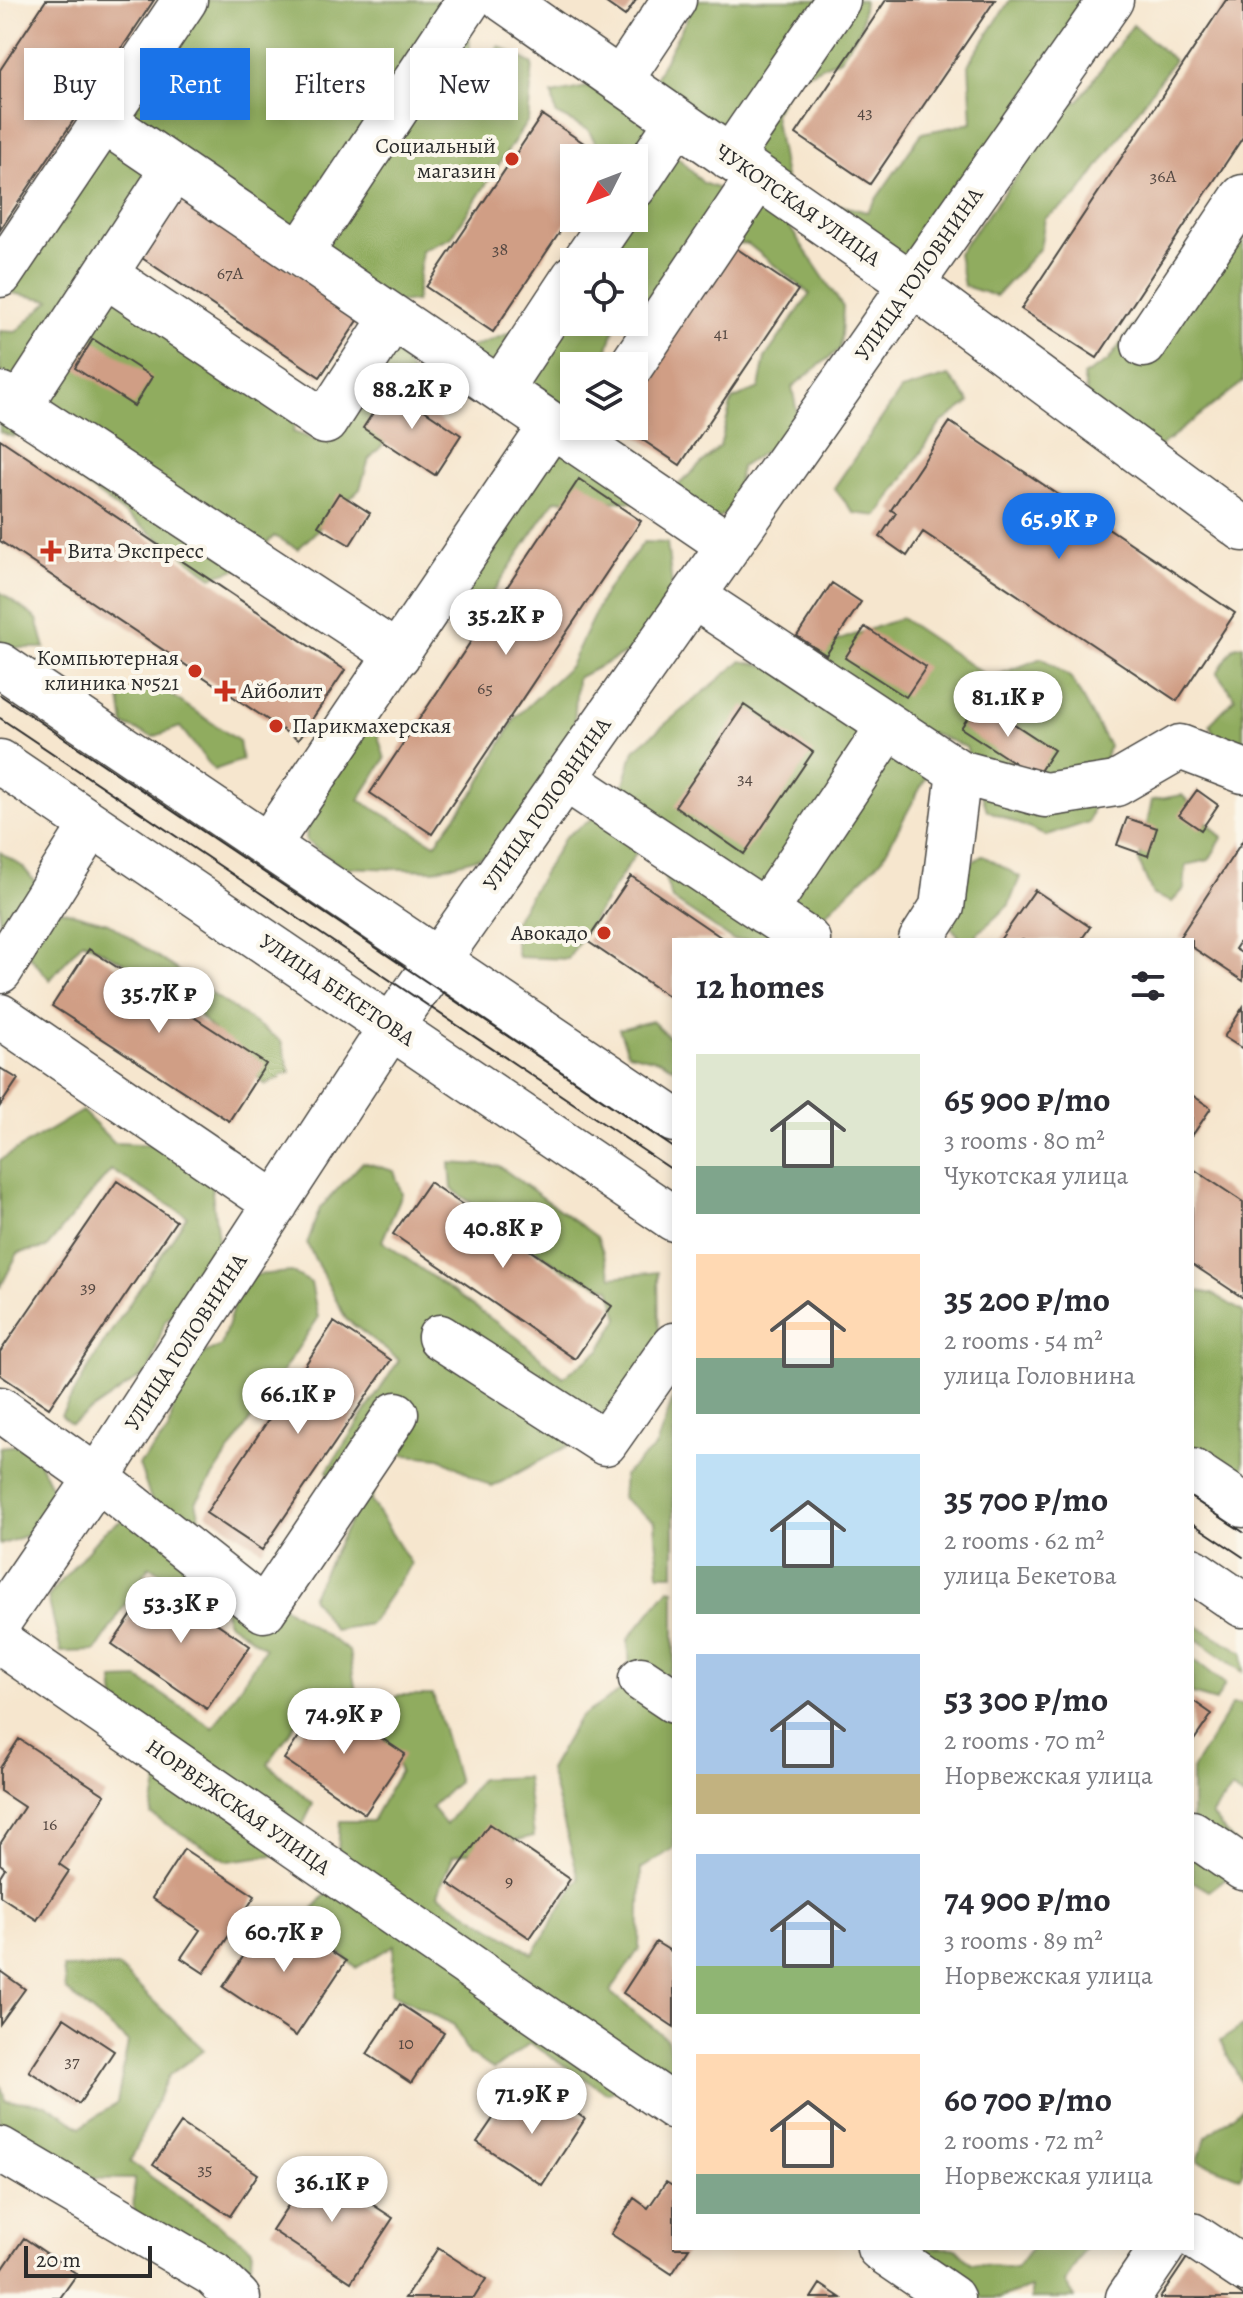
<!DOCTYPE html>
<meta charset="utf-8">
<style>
:root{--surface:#fff;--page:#f2f2f3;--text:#2b2b33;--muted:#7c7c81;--accent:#1a73e8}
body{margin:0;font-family:Alegreya,serif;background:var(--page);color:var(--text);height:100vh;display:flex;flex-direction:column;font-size:30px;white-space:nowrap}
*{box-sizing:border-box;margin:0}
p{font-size:26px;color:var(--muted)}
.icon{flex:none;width:44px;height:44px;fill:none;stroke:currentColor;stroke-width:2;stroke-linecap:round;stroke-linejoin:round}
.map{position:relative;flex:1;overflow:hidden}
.side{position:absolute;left:672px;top:938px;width:522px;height:1312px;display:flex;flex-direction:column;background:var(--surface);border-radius:0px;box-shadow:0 4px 12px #0003}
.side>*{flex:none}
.top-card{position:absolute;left:24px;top:48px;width:528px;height:72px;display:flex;gap:16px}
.needle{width:52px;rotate:228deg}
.tools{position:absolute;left:560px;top:144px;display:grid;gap:16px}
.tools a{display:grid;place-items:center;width:88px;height:88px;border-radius:0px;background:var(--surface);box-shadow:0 4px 12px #0003;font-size:40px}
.scale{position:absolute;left:24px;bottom:20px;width:128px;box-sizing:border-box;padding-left:8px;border:4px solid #2b2b2b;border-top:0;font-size:22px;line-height:28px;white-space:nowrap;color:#2b2b2b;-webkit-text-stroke:6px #fbf7ec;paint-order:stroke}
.price{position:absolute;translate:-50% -68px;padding:0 18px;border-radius:28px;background:#fff;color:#222;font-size:26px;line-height:52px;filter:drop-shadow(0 2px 4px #0008)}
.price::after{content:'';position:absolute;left:50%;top:48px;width:24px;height:18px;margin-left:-12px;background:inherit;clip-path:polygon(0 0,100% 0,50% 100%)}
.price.active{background:var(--accent);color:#fff}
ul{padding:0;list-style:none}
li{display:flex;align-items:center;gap:24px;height:200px;padding:0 24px}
li span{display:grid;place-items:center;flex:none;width:224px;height:160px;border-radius:0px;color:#555}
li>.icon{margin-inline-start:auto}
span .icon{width:96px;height:96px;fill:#fffc;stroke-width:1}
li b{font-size:34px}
h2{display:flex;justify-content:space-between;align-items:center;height:96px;padding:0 24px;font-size:34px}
.chip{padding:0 28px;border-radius:0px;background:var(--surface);box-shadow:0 4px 12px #0003;font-size:28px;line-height:72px}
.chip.active{background:var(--accent);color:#fff}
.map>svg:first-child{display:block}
.forest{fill:#90ac5e;stroke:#5e6c44;stroke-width:2;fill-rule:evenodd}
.building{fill:#d09e85}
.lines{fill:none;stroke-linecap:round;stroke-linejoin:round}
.minor-casing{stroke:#494743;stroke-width:47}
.major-casing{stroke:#494743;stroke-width:47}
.minor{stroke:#fff;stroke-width:44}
.major{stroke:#fff;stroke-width:44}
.tram{stroke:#2b2b2b;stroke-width:2}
.poi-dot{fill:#c8321e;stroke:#fbf7ec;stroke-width:3}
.labels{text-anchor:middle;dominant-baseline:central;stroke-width:8;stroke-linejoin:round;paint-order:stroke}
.number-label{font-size:18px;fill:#544842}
.poi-label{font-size:22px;fill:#2b2b2b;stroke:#fbf7ec;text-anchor:end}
.street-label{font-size:22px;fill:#2b2b2b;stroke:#fbf7ec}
</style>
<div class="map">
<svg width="1243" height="2298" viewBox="0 0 1243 2298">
<rect width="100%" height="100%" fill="#fbf7ec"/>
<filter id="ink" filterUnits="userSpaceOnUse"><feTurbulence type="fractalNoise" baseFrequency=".0125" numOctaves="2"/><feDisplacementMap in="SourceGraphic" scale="16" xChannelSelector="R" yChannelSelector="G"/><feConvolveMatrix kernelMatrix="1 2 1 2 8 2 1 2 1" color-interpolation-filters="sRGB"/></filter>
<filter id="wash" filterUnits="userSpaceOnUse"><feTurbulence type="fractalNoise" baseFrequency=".006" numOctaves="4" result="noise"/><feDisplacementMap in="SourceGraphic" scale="32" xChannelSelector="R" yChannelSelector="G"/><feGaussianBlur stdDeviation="1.8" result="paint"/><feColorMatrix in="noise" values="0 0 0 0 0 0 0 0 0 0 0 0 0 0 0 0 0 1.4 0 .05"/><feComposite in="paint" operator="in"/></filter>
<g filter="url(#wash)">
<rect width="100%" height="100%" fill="#f6e6ce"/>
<!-- forest -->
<path class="forest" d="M 175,0 L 436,1 L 469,33 L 472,80 L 499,46 L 533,64 L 528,120 L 451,238 L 422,250 L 416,301 L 362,304 L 177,187 L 125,261 L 125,296 L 300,398 L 293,432 L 322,442 L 363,348 L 397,352 L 429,397 L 369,459 L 360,489 L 298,549 L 274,536 L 247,566 L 212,577 L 67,472 L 46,441 L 22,430 L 13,437 L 0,432 L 0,331 L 16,332 L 50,300 L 6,292 L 27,223 L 66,220 L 65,167 Z
M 691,0 L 864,0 L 861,28 L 840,59 L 792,80 L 774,114 L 786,183 L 651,86 L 693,7 Z
M 1010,0 L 1102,0 L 1049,107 L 1078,101 L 1133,25 L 1174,60 L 1077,197 L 1045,218 L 1040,248 L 996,296 L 964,286 L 958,253 L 1023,168 L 999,144 L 886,287 L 804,196 L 867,212 L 922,133 L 972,123 L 969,63 Z
M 591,86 L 643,122 L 703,183 L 779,211 L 843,307 L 840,349 L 792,387 L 800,428 L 741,467 L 733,509 L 693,533 L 674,489 L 720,446 L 732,400 L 759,388 L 765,358 L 810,294 L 748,244 L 723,243 L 664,335 L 616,323 L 603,365 L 574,366 L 574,384 L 570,387 L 574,392 L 574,426 L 606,426 L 628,449 L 637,502 L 555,500 L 480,611 L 452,614 L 455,581 L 497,550 L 491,500 L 534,478 L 533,373 L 483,387 L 469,348 L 529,326 L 576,249 L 621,242 L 611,218 L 634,218 L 634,158 L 605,158 L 588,130 L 556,114 L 552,94 ZM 574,262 L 634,262 L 634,322 L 574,322 Z
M 1243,174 L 1243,382 L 1155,450 L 1090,408 L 1083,376 L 1108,361 Z
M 949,376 L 970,402 L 941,423 L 878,516 L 854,513 L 834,488 L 901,390 Z
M 644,542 L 667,543 L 674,603 L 644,644 L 577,678 L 573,744 L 496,853 L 434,870 L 342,867 L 306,841 L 311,743 L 372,716 L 385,759 L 359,800 L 435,844 L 477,788 L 515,718 L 570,666 L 605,592 Z
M 0,592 L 37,619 L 45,648 L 0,648 Z
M 901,618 L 990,678 L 1042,658 L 1071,678 L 1109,746 L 1089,822 L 1046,836 L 987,810 L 966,747 L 932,733 L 930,770 L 882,859 L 799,940 L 733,940 L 672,899 L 660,864 L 638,850 L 568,959 L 518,957 L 512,925 L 565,837 L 619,800 L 634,750 L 741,661 L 767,666 Z
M 1243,645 L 1243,760 L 1219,747 L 1210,724 L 1235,698 L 1217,673 L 1234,647 Z
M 162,689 L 239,741 L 242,760 L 214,770 L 180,727 L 153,737 L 124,725 L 119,691 Z
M 1182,795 L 1222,838 L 1209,860 L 1186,865 L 1184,889 L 1172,902 L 1153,895 L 1139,862 L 1152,800 Z
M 0,852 L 23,867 L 57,909 L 108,923 L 281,1041 L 290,1072 L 265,1085 L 173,988 L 83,941 L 50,980 L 27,953 L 0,964 Z
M 982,855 L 1020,877 L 1009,905 L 977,934 L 978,940 L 953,940 L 959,936 L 933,908 L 938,889 Z
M 652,1021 L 674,1042 L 674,1068 L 661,1061 L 628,1053 L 619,1029 Z
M 82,1111 L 114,1143 L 165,1145 L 210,1176 L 221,1263 L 165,1321 L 149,1371 L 71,1424 L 61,1415 L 101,1347 L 187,1216 L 111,1170 L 46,1248 L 18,1253 L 0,1288 L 0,1160 Z
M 363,1162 L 394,1171 L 402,1194 L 382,1241 L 518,1338 L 563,1377 L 600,1350 L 619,1318 L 610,1289 L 564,1270 L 452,1189 L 450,1163 L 499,1166 L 597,1237 L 612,1277 L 658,1272 L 659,1336 L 638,1368 L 656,1413 L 632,1436 L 584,1437 L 492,1487 L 440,1458 L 382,1453 L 371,1501 L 411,1564 L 370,1624 L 334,1630 L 311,1597 L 354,1513 L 327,1471 L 399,1360 L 346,1319 L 307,1244 L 320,1208 Z
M 292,1272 L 311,1283 L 318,1318 L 196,1502 L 215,1581 L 193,1593 L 149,1566 L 96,1651 L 61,1652 L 48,1597 L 104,1531 L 152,1502 L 139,1465 L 169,1430 L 181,1365 L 221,1346 L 243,1276 Z
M 1192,1290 L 1213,1294 L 1243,1312 L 1243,1481 L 1192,1469 Z
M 674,1396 L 674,1574 L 659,1574 L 655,1522 L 622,1498 L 624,1475 L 656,1446 Z
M 31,1444 L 54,1493 L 30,1534 L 0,1545 L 0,1447 Z
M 224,1588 L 268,1596 L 349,1651 L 357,1698 L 315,1695 L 268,1764 L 313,1804 L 289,1853 L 228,1861 L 151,1815 L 165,1743 L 116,1710 L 113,1680 L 139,1679 L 213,1728 L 265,1648 L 226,1621 Z
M 669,1589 L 674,1590 L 674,1665 L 665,1679 L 674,1689 L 674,1848 L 641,1869 L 639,1949 L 610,1992 L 667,2039 L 674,2069 L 607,2093 L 530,2043 L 494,2069 L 468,2054 L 454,2025 L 391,1993 L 394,1945 L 356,1968 L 304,1919 L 336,1883 L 340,1821 L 372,1821 L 400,1771 L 373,1713 L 399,1695 L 433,1695 L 458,1782 L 431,1807 L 446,1825 L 480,1779 L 526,1777 L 534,1836 L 453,1856 L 438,1894 L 533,1954 L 579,1878 L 549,1770 L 579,1718 L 631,1684 L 628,1639 Z
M 1192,1623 L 1243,1652 L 1243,1672 L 1192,1636 Z
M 1192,1658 L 1225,1684 L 1216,1701 L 1192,1694 Z
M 1232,1704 L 1243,1705 L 1243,1798 L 1232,1789 L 1211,1815 L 1243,1853 L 1243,1865 L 1209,1891 L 1192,1881 L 1192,1770 Z
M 118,1967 L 204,2050 L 168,2076 L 130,2162 L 252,2248 L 250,2275 L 210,2283 L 133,2230 L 134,2179 L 50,2178 L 0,2139 L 0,2083 L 5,2100 L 46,2104 L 81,2127 L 117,2103 L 128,2042 L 66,1990 L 63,1968 Z
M 1243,2026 L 1243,2085 L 1220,2041 Z
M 1243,2107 L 1243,2172 L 1239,2177 L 1198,2161 L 1206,2137 Z
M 906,2248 L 956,2248 L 971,2263 L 1016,2268 L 1031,2248 L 1085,2248 L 1065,2283 L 1075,2298 L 1031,2298 L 1031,2288 L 999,2298 L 933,2298 Z"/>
<g id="blocks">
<!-- building -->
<path class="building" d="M 46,0 L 154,0 L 0,230 L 0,70 Z
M 602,0 L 636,0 L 625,16 Z
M 886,0 L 995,0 L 870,184 L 796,134 Z
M 1226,0 L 1243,0 L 1243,137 L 1097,358 L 1021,309 Z
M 542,115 L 606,158 L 574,158 L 574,211 L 493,332 L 426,287 Z
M 182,197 L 361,316 L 320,377 L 142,258 Z
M 733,246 L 798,290 L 680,465 L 622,426 L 634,426 L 634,391 Z
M 93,339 L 152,377 L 134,406 L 75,368 Z
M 390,387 L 461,435 L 435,475 L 363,428 Z
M 950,422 L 1235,613 L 1177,701 L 923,532 L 907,556 L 880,537 L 896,513 L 891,510 Z
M 0,439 L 345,670 L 298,740 L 0,541 Z
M 579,479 L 641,521 L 432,834 L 370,793 Z
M 339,493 L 370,513 L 350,545 L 318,526 Z
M 832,583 L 861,602 L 826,655 L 797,636 Z
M 865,627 L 926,667 L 906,697 L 845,658 Z
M 979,701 L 1054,750 L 1036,777 L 961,728 Z
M 744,705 L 813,752 L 744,854 L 675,806 Z
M 1197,790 L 1218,805 L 1201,830 L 1179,815 Z
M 1127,818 L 1157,828 L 1148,856 L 1117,845 Z
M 1243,840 L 1243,937 L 1235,949 L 1243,954 L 1243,981 L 1192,947 L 1192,940 L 1179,938 Z
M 631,876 L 725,940 L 674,940 L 674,1000 L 587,941 Z
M 1035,890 L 1090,927 L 1081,940 L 1000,940 Z
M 89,949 L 266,1064 L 229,1121 L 52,1006 Z
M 1243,1007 L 1243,1049 L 1224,1037 Z
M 0,1068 L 18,1079 L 0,1106 Z
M 1192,1095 L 1211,1108 L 1192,1136 Z
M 1192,1168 L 1243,1202 L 1243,1298 L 1192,1264 Z
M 117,1181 L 176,1221 L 49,1408 L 0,1375 L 0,1352 Z
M 429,1182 L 612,1306 L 575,1359 L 393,1234 Z
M 334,1322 L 391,1360 L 262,1550 L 206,1513 Z
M 155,1581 L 250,1646 L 207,1709 L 112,1644 Z
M 324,1699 L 405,1754 L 365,1814 L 284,1759 Z
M 1192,1700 L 1212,1714 L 1192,1743 Z
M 19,1739 L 105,1795 L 59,1864 L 69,1871 L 37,1920 L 0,1896 L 0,1876 L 5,1868 L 0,1864 L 0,1844 L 24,1807 L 0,1791 L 0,1768 Z
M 489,1824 L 570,1879 L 530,1938 L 448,1883 Z
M 184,1849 L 255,1896 L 204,1973 L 181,1958 L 200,1930 L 152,1898 Z
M 272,1913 L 346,1961 L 296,2036 L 223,1987 Z
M 656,1942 L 674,1953 L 674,2027 L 623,1993 Z
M 0,1971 L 25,1989 L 0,2024 Z
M 400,2004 L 444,2033 L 411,2083 L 367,2054 Z
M 64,2018 L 114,2051 L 79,2104 L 29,2071 Z
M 549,2094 L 585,2119 L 542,2185 L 477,2142 L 507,2098 L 534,2117 Z
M 181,2123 L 258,2174 L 230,2216 L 153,2165 Z
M 314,2166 L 393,2218 L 351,2282 L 272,2230 Z
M 666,2182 L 674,2187 L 674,2248 L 689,2248 L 672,2274 L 611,2234 L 634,2198 L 648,2208 Z
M 24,2238 L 77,2274 L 60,2298 L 0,2298 L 0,2273 Z
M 438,2248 L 486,2279 L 474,2298 L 405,2298 Z
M 1187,2258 L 1243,2296 L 1243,2298 L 1160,2298 Z
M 820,2284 L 841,2298 L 811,2298 Z"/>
</g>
</g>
<g filter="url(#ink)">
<use href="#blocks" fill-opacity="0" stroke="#494743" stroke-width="2"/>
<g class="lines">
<defs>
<path id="minor" d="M 504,0 L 912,284 L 1243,529
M 620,81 L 674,0
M 104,121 L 729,545
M 730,158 L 838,0
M 634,187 L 678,121
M 300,254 L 469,0
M 584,262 L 614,218
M 0,275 L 185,0
M 106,275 L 325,422 L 393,317
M 1144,345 L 1243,197
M 631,366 L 758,177
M 500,389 L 574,277
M 0,394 L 398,655
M 19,406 L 174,169
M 693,596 L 959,772 L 942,907 L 921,940
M 959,772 L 1045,795 L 1116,784 L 1180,747 L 1243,771
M 564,778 L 808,940
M 268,845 L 552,425
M 765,912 L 889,726
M 0,971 L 92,825
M 0,1016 L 276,1204
M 440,1337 L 605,1443 L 674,1345
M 0,1409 L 97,1478 L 264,1610 L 396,1414
M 0,1620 L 97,1478 L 391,1027 L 1111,0
M 0,1642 L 674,2107
M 641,1679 L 674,1701
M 1192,1833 L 1243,1868
M 0,2149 L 213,2274 L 238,2298
M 1192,2235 L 1243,2269
M 879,2248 L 952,2298
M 1128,2298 L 1162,2248"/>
<path id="major" d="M 0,665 L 674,1120
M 0,762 L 674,1219
M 1192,1471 L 1243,1505
M 1192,1570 L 1243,1605"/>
</defs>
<!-- minor casing -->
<use href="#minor" class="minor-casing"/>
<!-- major casing -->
<use href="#major" class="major-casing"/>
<!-- minor -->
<use href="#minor" class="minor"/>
<!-- major -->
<use href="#major" class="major"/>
<!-- tram -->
<path class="tram" d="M 0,695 L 674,1148
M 0,718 L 674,1171
M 1192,1498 L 1243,1532
M 1192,1523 L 1243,1557"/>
</g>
</g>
<!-- markers -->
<g class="poi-dot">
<circle cx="512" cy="159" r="8"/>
<path d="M47 539h8v8h8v8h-8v8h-8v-8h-8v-8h8z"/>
<circle cx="195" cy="671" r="8"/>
<path d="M221 679h8v8h8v8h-8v8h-8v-8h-8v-8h8z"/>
<circle cx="276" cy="726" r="8"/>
<circle cx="604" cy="933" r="8"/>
</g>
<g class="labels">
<!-- number labels -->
<g class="number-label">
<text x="865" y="112">43</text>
<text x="1163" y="176">36А</text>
<text x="500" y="249">38</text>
<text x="230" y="273">67А</text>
<text x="721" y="333">41</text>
<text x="485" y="688">65</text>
<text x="745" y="778">34</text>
<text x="88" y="1287">39</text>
<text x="50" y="1824">16</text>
<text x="509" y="1881">9</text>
<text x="406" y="2043">10</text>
<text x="72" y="2061">37</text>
<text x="205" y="2169">35</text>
</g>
<!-- poi labels -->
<g class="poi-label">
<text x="496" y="146">Социальный<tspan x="496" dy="25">магазин</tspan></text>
<text x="67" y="551" text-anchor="start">Вита Экспресс</text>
<text x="179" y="658">Компьютерная<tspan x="179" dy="25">клиника №521</tspan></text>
<text x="241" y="691" text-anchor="start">Айболит</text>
<text x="292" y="726" text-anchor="start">Парикмахерская</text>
<text x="588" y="933">Авокадо</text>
</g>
<!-- street labels -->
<g class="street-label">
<text transform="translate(798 205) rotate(35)">ЧУКОТСКАЯ УЛИЦА</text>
<text transform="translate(919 274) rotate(-55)">УЛИЦА ГОЛОВНИНА</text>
<text transform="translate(547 804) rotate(-55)">УЛИЦА ГОЛОВНИНА</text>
<text transform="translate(337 990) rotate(34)">УЛИЦА БЕКЕТОВА</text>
<text transform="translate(186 1342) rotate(-57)">УЛИЦА ГОЛОВНИНА</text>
<text transform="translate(238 1807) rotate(35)">НОРВЕЖСКАЯ УЛИЦА</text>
</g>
</g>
</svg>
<div class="tools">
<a><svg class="needle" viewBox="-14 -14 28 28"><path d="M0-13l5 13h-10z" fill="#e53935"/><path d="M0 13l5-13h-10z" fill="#7c7c81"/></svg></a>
<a><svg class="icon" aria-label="locate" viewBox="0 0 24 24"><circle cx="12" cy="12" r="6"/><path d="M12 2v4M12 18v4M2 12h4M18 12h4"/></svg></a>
<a><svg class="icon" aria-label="layers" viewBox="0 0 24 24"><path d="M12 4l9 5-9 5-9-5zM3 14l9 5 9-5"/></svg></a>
</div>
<div class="scale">20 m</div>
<b class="price" style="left:412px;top:431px">88.2K ₽</b>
<b class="price active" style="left:1059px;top:561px">65.9K ₽</b>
<b class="price" style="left:506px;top:657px">35.2K ₽</b>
<b class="price" style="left:1008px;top:739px">81.1K ₽</b>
<b class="price" style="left:159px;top:1035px">35.7K ₽</b>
<b class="price" style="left:503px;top:1270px">40.8K ₽</b>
<b class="price" style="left:298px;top:1436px">66.1K ₽</b>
<b class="price" style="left:181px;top:1645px">53.3K ₽</b>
<b class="price" style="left:344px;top:1756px">74.9K ₽</b>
<b class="price" style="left:284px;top:1974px">60.7K ₽</b>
<b class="price" style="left:532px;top:2136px">71.9K ₽</b>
<b class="price" style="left:332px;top:2224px">36.1K ₽</b>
<div class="top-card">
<a class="chip">Buy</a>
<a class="chip active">Rent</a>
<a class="chip">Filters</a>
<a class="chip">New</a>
</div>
<section class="side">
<h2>12 homes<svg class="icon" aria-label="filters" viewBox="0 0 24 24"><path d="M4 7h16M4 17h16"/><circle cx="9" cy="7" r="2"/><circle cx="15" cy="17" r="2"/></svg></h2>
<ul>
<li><span style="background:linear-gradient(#dfe7d0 70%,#7fa58c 0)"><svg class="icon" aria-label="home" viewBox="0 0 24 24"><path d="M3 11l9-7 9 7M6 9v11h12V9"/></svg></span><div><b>65 900 ₽/mo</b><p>3 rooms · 80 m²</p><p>Чукотская улица</p></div></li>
<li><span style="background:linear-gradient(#ffd9b3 65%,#7fa58c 0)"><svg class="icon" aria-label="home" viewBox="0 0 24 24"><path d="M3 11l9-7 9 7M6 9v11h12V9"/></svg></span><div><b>35 200 ₽/mo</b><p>2 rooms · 54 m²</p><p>улица Головнина</p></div></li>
<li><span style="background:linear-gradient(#bfe0f5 70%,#7fa58c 0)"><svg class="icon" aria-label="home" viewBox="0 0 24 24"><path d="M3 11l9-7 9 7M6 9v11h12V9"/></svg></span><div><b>35 700 ₽/mo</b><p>2 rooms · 62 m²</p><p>улица Бекетова</p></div></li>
<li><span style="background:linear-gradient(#a9c7e8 75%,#c2b280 0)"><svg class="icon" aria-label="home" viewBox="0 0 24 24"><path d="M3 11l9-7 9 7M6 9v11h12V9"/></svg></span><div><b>53 300 ₽/mo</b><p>2 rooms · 70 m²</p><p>Норвежская улица</p></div></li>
<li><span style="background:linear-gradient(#a9c7e8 70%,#8fb573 0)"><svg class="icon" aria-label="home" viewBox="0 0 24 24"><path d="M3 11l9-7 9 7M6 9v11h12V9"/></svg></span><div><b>74 900 ₽/mo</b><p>3 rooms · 89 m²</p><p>Норвежская улица</p></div></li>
<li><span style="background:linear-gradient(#ffd9b3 75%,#7fa58c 0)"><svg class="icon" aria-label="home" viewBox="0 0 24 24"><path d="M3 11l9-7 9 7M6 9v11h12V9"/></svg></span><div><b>60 700 ₽/mo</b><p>2 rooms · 72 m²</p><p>Норвежская улица</p></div></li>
</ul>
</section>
</div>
